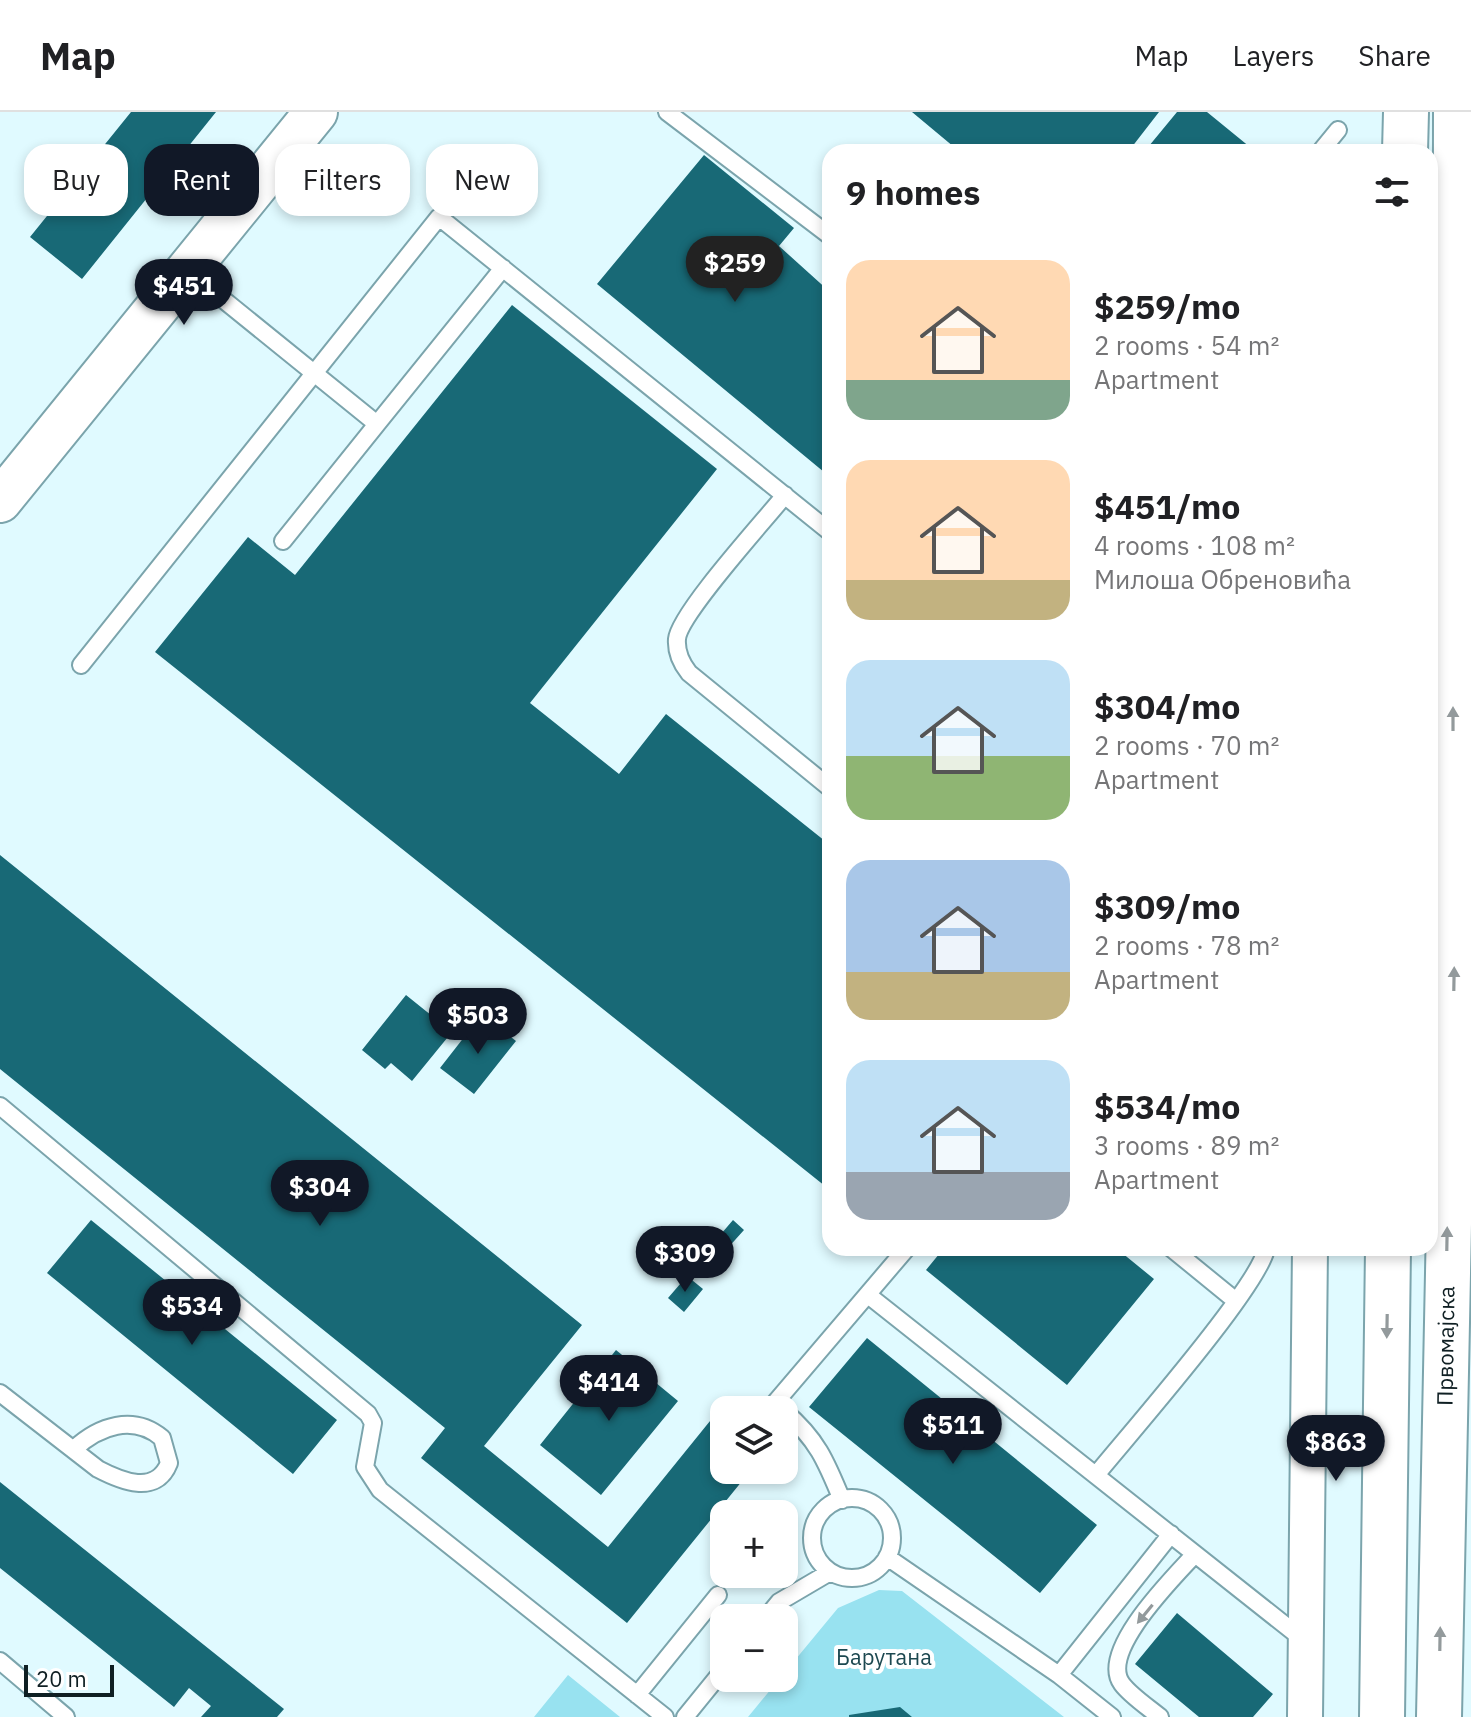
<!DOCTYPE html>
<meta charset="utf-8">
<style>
:root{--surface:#fff;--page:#f6f6f6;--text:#202124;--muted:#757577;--line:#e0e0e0;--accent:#111827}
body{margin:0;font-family:"IBM Plex Sans",sans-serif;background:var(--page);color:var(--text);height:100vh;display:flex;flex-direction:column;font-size:30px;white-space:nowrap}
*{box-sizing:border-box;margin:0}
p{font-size:26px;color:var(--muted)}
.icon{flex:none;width:44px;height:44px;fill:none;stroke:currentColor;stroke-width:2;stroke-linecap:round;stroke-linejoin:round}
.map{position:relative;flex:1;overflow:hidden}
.drawer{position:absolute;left:822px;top:32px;width:616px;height:1112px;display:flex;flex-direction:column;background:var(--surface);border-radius:24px;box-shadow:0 4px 12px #0003}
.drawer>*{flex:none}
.banner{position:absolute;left:24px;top:32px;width:678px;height:72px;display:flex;gap:16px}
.fabs{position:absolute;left:710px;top:1284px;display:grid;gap:16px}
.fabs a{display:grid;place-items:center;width:88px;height:88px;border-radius:16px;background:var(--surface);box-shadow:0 4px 12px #0003;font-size:40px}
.scale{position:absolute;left:24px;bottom:20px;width:90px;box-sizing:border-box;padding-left:8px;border:4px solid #0f1f23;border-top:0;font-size:22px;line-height:28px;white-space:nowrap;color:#0f1f23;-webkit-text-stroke:6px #fff;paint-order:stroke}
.price{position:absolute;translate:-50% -68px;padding:0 18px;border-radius:28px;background:var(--accent);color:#fff;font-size:26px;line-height:52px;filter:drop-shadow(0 2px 4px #0008)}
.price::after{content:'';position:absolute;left:50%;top:48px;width:24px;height:18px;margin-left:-12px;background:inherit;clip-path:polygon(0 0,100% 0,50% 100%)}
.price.on{background:#222;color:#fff}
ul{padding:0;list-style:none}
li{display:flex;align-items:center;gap:24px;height:200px;padding:0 24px}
li span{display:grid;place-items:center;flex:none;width:224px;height:160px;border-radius:24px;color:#555}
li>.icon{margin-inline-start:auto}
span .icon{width:96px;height:96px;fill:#fffc;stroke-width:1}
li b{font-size:34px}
h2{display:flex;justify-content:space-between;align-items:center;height:96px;padding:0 24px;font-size:34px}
.tag{padding:0 28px;border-radius:24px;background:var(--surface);box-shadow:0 4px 12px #0003;font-size:28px;line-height:72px}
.tag.on{background:var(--accent);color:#fff}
header{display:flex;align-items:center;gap:48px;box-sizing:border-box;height:112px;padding:0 40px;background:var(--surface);border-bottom:2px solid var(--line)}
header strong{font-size:38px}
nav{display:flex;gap:44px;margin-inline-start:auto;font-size:28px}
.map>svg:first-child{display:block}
.green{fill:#98e2f0}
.building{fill:#186976}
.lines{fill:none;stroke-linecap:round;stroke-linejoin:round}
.service-casing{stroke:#7ba4ac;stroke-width:20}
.minor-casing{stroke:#7ba4ac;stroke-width:38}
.tertiary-casing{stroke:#7ba4ac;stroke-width:46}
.primary-casing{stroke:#7ba4ac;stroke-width:48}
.service{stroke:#fff;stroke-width:16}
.minor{stroke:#fff;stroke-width:34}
.tertiary{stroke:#fff;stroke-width:42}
.primary{stroke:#fff;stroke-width:44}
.oneway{fill:#939a9c}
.labels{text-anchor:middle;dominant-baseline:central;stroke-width:8;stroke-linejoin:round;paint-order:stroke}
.street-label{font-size:22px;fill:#0f1f23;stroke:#fff}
.park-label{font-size:22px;fill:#1c4850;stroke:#fff}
</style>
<header>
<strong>Map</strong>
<nav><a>Map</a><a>Layers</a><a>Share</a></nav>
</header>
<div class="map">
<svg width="1471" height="1605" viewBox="0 0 1471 1605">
<rect width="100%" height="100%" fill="#e0faff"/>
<!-- green -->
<path class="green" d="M 879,1478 L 902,1479 L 1064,1605 L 748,1605 L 838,1496 Z
M 568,1563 L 620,1605 L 534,1605 Z"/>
<!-- building -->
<path class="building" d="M 131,0 L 216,0 L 82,167 L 30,125 Z
M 912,0 L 1159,0 L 1128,40 L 960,40 Z
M 1177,0 L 1207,0 L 1256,40 L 1144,40 Z
M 704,43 L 794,116 L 779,134 L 830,180 L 830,365 L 597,172 Z
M 512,193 L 717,357 L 530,591 L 619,662 L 666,602 L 830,733 L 830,1078 L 155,540 L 248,425 L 295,463 Z
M 0,743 L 582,1213 L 484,1334 L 608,1435 L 727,1288 L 740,1298 L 724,1298 L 724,1358 L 751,1358 L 627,1511 L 421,1346 L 445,1316 L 0,957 Z
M 406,883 L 452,920 L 412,969 L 391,951 L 385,957 L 362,938 Z
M 489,908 L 516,929 L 474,982 L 440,956 L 472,915 L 480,921 Z
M 91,1108 L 337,1308 L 293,1362 L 47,1161 Z
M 733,1108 L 744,1118 L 726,1138 L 715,1129 Z
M 944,1136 L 1116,1136 L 1154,1167 L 1067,1273 L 926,1158 Z
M 687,1164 L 703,1177 L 684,1200 L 668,1186 Z
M 867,1226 L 1097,1413 L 1040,1481 L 809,1295 Z
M 616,1238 L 678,1289 L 601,1383 L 540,1333 Z
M 0,1370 L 284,1597 L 277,1605 L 201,1605 L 211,1594 L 189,1576 L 174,1595 L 0,1456 Z
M 1177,1501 L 1273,1582 L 1253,1605 L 1199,1605 L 1135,1552 Z
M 900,1595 L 912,1605 L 849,1605 L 849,1603 Z"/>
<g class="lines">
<defs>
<path id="service" d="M 667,0 L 830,124
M 1320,40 L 1338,18
M 188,159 L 377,312 L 283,429
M 377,312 L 503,156
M 785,383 C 765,408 679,502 677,527 C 676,540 681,551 689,561 L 830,676
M 81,553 L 439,105 L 830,420
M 0,994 L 368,1302 L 373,1311 L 365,1355 L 380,1378 L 665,1605
M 1171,1136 L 1236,1189
M 868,1183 L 1305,1529
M 0,1281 L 98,1357 C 121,1369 156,1384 169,1351 L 162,1326 C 133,1302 99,1314 74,1337
M 782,1298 L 774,1292 L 907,1136
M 784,1299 C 817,1327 826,1349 842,1388
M 1096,1363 C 1126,1326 1263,1170 1266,1136
M812 1426a40 40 0 1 1 80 0a40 40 0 1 1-80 0Z
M 887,1445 L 1059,1563 L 1112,1605
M 766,1506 L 779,1490 L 830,1460
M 0,1549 L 66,1605
M 1059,1563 L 1171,1422
M 637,1583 L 718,1483
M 685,1605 L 724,1557
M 1160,1605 C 1148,1595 1131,1584 1122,1572 C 1098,1540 1173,1466 1195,1442"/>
<path id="minor" d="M 1305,1605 L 1310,1136"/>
<path id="tertiary" d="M 0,389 L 316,0"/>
<path id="primary" d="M 1405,40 L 1406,0
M 1382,1605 L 1388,1136
M 1439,1605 L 1455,816 L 1456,0"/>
</defs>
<!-- service casing -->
<use href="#service" class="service-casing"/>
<!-- minor casing -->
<use href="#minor" class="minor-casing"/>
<!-- tertiary casing -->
<use href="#tertiary" class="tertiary-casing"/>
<!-- primary casing -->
<use href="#primary" class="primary-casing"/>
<!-- service -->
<use href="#service" class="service"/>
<!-- minor -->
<use href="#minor" class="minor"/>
<!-- tertiary -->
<use href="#tertiary" class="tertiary"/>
<!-- primary -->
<use href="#primary" class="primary"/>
</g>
<!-- one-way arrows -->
<defs><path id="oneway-solid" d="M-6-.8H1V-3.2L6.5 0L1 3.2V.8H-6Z" transform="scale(2)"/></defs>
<g class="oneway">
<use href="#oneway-solid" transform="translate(1453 607) rotate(-90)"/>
<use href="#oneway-solid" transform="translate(1454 867) rotate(-89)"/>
<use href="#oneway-solid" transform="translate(1447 1127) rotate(-89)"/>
<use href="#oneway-solid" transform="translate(1387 1214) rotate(91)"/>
<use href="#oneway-solid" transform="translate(1145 1502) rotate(129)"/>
<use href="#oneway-solid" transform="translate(1440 1527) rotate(-89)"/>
</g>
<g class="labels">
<!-- street labels -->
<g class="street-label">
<text transform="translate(1445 1234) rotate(-89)">Првомајска</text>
</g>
<!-- park labels -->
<g class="park-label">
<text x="884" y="1544">Барутана</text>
</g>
</g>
</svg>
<div class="fabs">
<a><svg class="icon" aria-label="layers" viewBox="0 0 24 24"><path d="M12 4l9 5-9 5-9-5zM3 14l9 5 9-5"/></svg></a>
<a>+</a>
<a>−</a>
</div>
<div class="scale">20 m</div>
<b class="price on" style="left:735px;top:192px">$259</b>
<b class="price" style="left:184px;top:215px">$451</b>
<b class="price" style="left:478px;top:944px">$503</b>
<b class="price" style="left:320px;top:1116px">$304</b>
<b class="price" style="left:685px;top:1182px">$309</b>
<b class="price" style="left:192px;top:1235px">$534</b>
<b class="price" style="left:609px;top:1311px">$414</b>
<b class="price" style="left:953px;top:1354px">$511</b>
<b class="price" style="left:1336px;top:1371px">$863</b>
<div class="banner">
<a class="tag">Buy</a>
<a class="tag on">Rent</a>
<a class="tag">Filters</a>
<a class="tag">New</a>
</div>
<section class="drawer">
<h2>9 homes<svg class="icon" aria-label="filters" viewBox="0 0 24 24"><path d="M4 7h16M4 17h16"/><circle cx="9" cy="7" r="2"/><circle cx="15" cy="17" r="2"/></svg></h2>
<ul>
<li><span style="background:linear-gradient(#ffd9b3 75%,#7fa58c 0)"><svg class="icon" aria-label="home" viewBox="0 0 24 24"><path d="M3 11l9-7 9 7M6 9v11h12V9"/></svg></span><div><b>$259/mo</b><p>2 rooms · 54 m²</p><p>Apartment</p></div></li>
<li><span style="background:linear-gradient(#ffd9b3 75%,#c2b280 0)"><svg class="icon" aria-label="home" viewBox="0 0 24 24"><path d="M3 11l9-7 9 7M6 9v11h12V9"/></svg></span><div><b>$451/mo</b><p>4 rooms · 108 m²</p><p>Милоша Обреновића</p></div></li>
<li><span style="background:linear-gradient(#bfe0f5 60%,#8fb573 0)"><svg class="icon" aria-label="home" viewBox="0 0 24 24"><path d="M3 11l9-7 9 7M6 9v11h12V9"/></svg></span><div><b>$304/mo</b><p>2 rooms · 70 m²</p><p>Apartment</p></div></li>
<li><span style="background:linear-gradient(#a9c7e8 70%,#c2b280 0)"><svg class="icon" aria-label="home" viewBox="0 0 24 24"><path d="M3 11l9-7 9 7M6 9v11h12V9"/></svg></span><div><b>$309/mo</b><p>2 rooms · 78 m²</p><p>Apartment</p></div></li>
<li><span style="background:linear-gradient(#bfe0f5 70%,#9aa5b1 0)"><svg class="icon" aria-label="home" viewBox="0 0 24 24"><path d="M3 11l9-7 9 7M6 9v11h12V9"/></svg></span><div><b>$534/mo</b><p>3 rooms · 89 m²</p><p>Apartment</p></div></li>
</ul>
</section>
</div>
